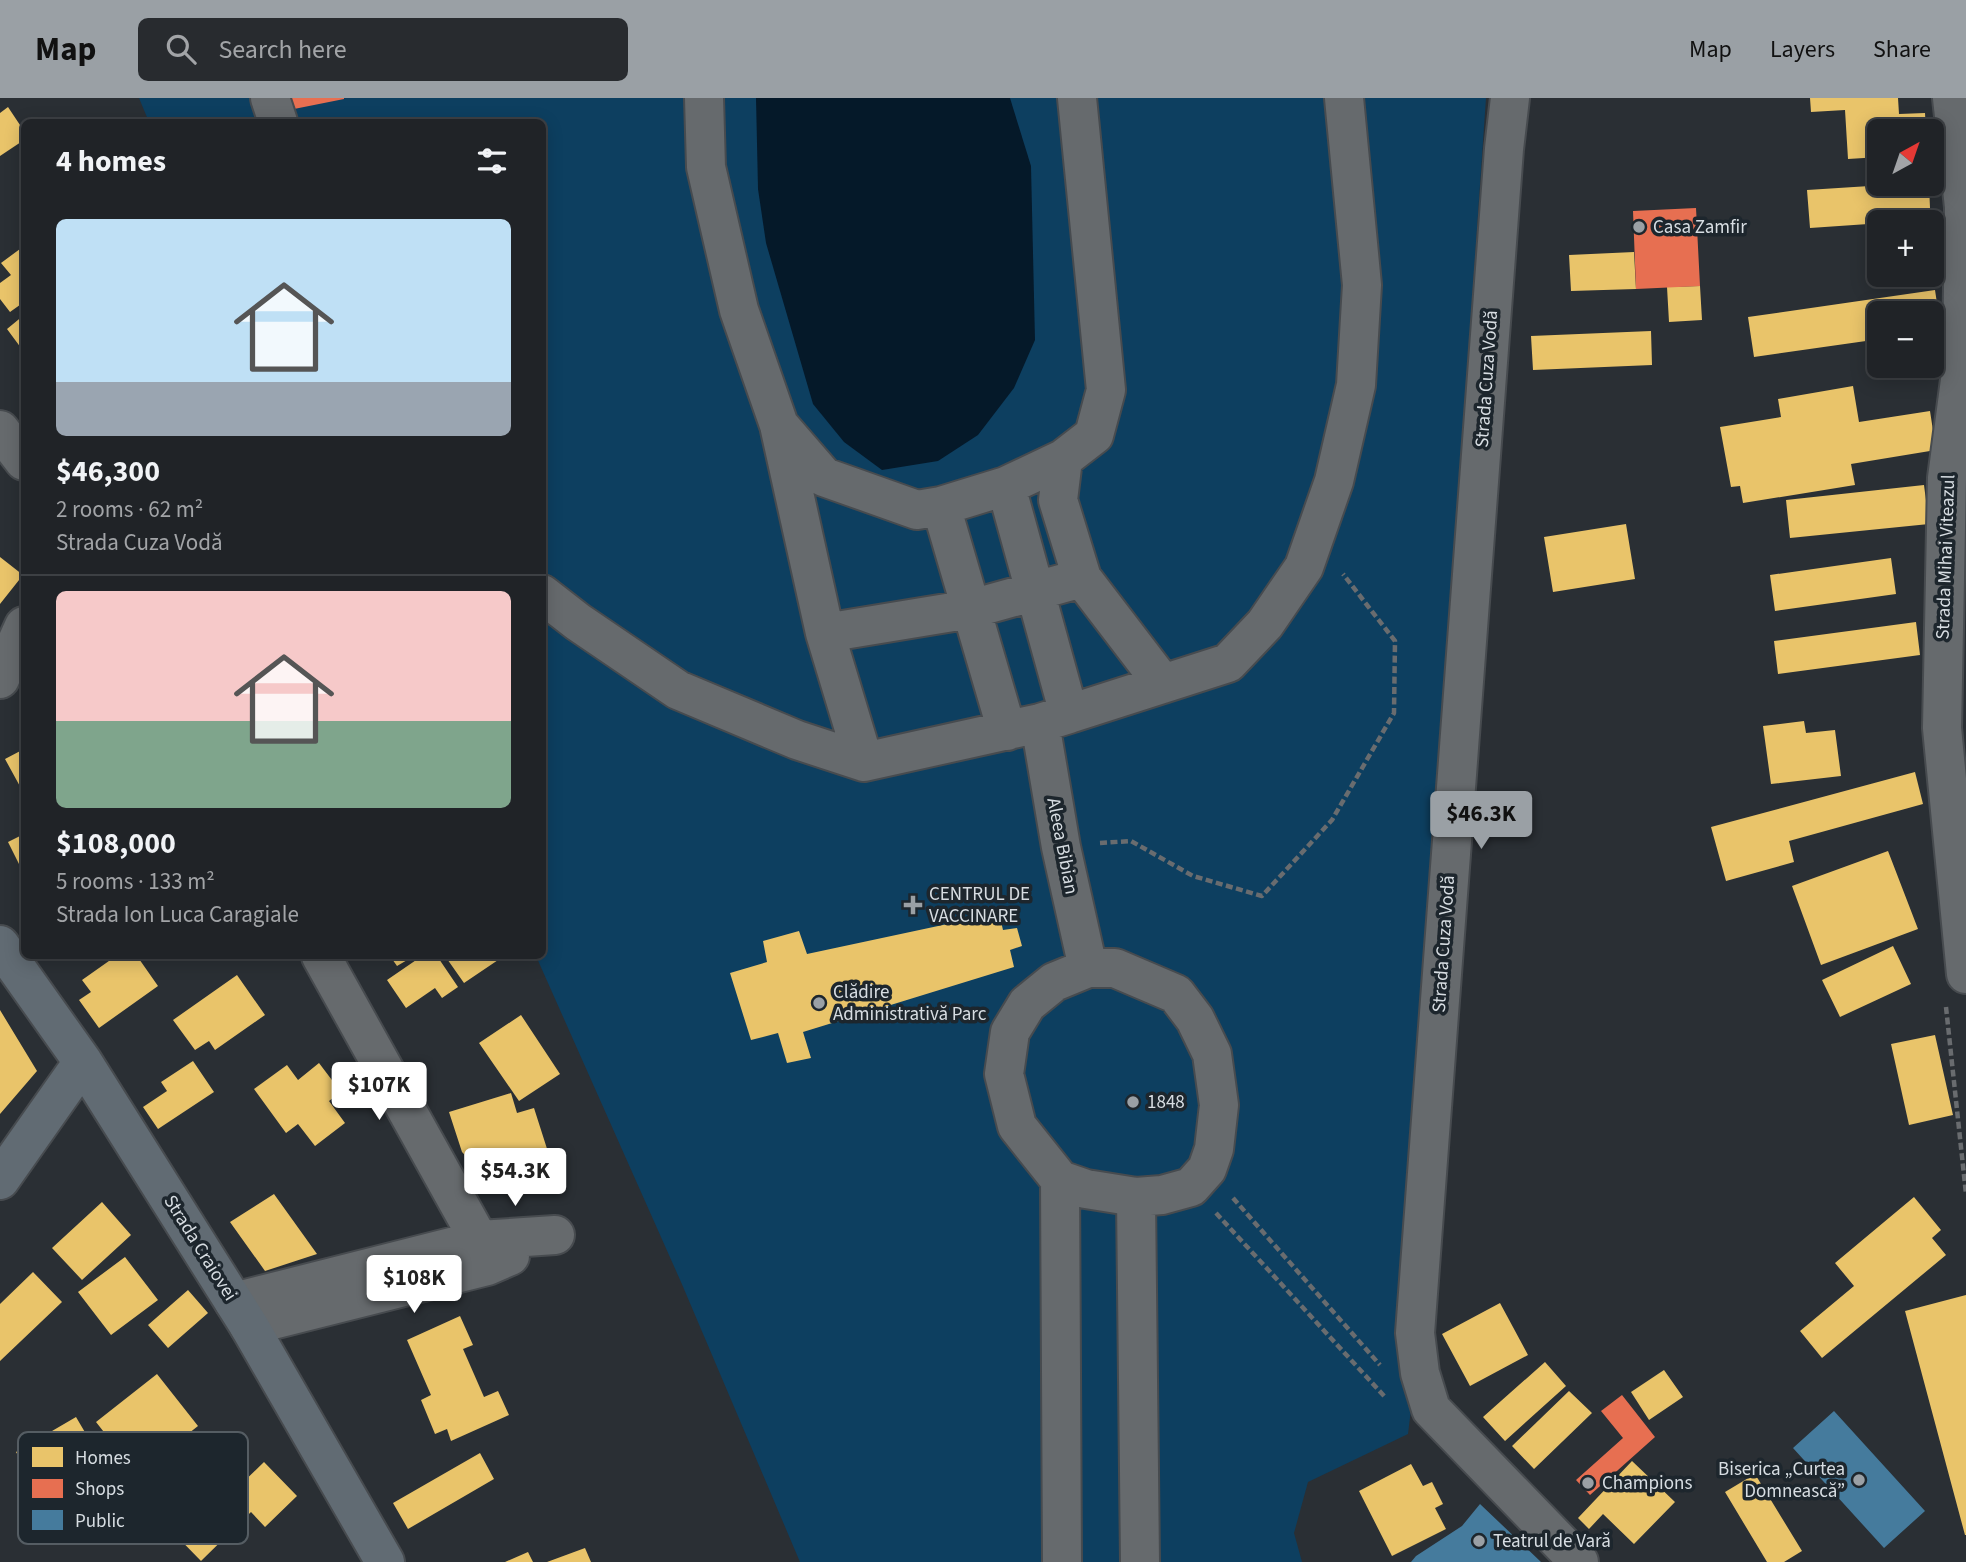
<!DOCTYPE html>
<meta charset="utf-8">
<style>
:root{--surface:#202327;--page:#282b2f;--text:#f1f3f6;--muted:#a2a4a7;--line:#3d4044;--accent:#9aa0a5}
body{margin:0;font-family:"Source Sans 3",sans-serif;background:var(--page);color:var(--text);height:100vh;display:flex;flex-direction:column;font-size:26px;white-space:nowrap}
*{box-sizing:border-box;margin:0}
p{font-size:23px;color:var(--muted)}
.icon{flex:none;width:38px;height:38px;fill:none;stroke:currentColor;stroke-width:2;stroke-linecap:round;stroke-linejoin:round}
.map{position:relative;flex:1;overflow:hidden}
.details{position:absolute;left:21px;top:21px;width:525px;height:840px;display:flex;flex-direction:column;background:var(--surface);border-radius:10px;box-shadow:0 4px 18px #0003,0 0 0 2px var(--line)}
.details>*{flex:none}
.needle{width:46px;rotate:40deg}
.buttons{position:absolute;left:1867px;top:21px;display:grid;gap:14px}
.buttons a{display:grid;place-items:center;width:77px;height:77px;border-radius:10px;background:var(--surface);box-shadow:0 4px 18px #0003,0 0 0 2px var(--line);font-size:35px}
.price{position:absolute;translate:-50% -60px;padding:0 16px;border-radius:7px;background:#fff;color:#222;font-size:23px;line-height:46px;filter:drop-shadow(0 2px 4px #0008)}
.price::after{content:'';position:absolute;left:50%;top:42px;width:21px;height:16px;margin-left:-10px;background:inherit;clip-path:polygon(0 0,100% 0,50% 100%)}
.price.current{background:var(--accent);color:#111}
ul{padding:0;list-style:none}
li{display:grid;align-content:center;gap:14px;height:371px;padding:0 35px}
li+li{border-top:2px solid var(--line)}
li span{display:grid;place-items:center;height:217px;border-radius:10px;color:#555}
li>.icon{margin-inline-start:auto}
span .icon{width:126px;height:126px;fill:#fffc;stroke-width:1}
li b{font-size:30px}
h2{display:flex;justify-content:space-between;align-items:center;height:84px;padding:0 35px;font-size:30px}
header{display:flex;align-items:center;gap:42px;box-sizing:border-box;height:98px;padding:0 35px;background:var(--accent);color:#111}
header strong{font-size:33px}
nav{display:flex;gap:38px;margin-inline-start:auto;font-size:24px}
.search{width:490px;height:63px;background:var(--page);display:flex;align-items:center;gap:18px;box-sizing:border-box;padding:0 24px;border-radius:10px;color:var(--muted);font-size:26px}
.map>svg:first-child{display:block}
.green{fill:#0d3f60}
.water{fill:#051929}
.homes{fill:#e9c46a}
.shops{fill:#e76f51}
.public{fill:#457b9d}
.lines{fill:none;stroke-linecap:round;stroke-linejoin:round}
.street-casing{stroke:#474b4f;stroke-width:42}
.primary-casing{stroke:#474b4f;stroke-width:42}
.path{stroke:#696c6f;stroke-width:4.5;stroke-dasharray:7 3.5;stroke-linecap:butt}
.street{stroke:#666a6d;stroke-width:38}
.primary{stroke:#616b73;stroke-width:38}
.poi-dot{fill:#9aa0a5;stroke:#1d262d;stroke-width:2.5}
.labels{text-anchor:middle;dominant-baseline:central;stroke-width:7;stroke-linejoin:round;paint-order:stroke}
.poi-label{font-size:19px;fill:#d7dde2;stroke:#1d262d;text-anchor:start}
.street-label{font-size:19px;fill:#d7dde2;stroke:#1d262d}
.key{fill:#1d262d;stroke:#555d63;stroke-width:2}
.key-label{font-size:19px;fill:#d7dde2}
</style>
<header>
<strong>Map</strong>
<div class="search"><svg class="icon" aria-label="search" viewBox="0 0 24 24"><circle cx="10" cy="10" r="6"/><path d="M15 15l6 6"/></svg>Search here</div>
<nav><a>Map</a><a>Layers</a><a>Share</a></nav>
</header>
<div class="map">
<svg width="1966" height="1464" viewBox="0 0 1966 1464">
<rect width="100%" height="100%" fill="#2a2f34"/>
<!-- green -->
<path class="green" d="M 139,0 L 1486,0 L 1400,1247 L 1412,1303 L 1408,1336 L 1308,1384 L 1294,1435 L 1302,1464 L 800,1464 L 681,1184 L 536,858 L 542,858 L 542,24 L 149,24 Z"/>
<!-- water -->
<path class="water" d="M 756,0 L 1010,0 L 1031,68 L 1035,242 L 1014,290 L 978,337 L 938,363 L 882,372 L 844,344 L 813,306 L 766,145 L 758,91 Z"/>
<!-- homes -->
<path class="homes" d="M 1810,0 L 1898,0 L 1899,16 L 1925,15 L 1926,33 L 1880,33 L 1880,59 L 1848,61 L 1845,12 L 1811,14 Z
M 8,9 L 24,33 L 24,42 L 0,58 L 0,15 Z
M 1901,86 L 1929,86 L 1930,110 L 1912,111 L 1912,123 L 1810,130 L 1807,92 Z
M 24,148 L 24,204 L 10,214 L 0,201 L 0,185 L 11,177 L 1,165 Z
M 1634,154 L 1636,191 L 1571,193 L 1569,157 Z
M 1700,188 L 1702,222 L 1669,224 L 1667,189 Z
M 1935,192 L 1941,232 L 1932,233 L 1932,215 L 1880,215 L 1880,241 L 1754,259 L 1748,219 Z
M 24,217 L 24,254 L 7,231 Z
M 1651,233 L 1652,267 L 1533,272 L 1531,238 Z
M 1853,288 L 1859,324 L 1930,313 L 1936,352 L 1851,366 L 1855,387 L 1743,405 L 1740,388 L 1731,389 L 1720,329 L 1781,319 L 1778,301 Z
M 1924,387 L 1929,426 L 1790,440 L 1786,402 Z
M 1626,426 L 1635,481 L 1553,494 L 1544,439 Z
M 0,459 L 23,477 L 0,506 Z
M 1891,460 L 1896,496 L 1775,513 L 1770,477 Z
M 1916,524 L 1920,557 L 1778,576 L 1774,543 Z
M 1804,623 L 1806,635 L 1835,632 L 1841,678 L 1771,686 L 1763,628 Z
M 24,651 L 24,691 L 22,692 L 5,661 Z
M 1915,674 L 1923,706 L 1789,743 L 1794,764 L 1726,783 L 1711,729 Z
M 24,736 L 24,776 L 8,744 Z
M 1888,753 L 1918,831 L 1821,867 L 1792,788 Z
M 999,815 L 1003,832 L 1017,830 L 1022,848 L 1010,852 L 1014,869 L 803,934 L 811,960 L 787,965 L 778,935 L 751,942 L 730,875 L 767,864 L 763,843 L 799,833 L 807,856 Z
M 1893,848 L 1911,886 L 1840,919 L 1822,882 Z
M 116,858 L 137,858 L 158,888 L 99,930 L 79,902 L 91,894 L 82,882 Z
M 390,858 L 414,858 L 397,868 Z
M 422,858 L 437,858 L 458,889 L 442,900 L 435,890 L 406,910 L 387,882 Z
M 445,858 L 504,858 L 464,885 Z
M 237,877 L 265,917 L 215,952 L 209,943 L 195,952 L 173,922 Z
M 0,912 L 37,973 L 0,1016 Z
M 521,917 L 560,976 L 519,1003 L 479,945 Z
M 1935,937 L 1953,1017 L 1909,1027 L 1891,946 Z
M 193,963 L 214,994 L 158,1031 L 143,1009 L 167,993 L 161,984 Z
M 319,965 L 341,994 L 329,1003 L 345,1025 L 315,1048 L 298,1026 L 286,1035 L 254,991 L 287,967 L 298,982 Z
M 511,995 L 517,1015 L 534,1010 L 549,1057 L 517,1067 L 520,1076 L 491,1085 L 462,1054 L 449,1014 Z
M 274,1096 L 317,1156 L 265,1173 L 230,1124 Z
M 1914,1099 L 1941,1132 L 1932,1140 L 1946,1157 L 1822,1260 L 1800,1233 L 1854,1188 L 1835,1165 Z
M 102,1104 L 131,1137 L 82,1182 L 52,1150 Z
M 125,1159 L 158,1202 L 111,1237 L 78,1194 Z
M 33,1174 L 62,1204 L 0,1263 L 0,1206 Z
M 188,1192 L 208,1215 L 168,1250 L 148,1227 Z
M 1966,1197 L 1966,1437 L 1965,1437 L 1905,1213 Z
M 1500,1205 L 1528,1257 L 1470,1288 L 1442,1236 Z
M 460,1218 L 473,1247 L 463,1251 L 484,1299 L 498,1293 L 509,1317 L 451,1343 L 447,1331 L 435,1336 L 421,1302 L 431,1297 L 407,1242 Z
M 1545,1264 L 1566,1288 L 1505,1343 L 1483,1319 Z
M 1664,1272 L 1683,1299 L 1649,1322 L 1631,1294 Z
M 157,1276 L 198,1328 L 137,1376 L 96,1324 Z
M 1569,1293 L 1592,1315 L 1534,1371 L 1512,1348 Z
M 76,1319 L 96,1353 L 36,1388 L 16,1354 Z
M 480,1355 L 494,1381 L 408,1431 L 393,1405 Z
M 1632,1363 L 1675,1404 L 1634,1446 L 1603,1416 L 1589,1431 L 1578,1420 Z
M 264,1364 L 297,1398 L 265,1429 L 251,1414 L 201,1463 L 159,1420 L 212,1369 L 235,1392 Z
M 1411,1366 L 1423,1388 L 1432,1384 L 1443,1406 L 1435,1410 L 1446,1431 L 1392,1458 L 1359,1393 Z
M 1755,1376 L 1802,1453 L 1784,1464 L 1767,1464 L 1725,1394 Z
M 585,1450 L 591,1464 L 547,1464 Z
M 528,1454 L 533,1464 L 505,1464 Z"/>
<!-- shops -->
<path class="shops" d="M 281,0 L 344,0 L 344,1 L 284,13 Z
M 1696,110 L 1700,188 L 1636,191 L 1633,113 Z
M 1622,1297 L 1655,1339 L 1590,1397 L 1576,1382 L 1623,1340 L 1601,1313 Z"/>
<!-- public -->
<path class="public" d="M 1834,1313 L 1925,1413 L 1884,1450 L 1793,1350 Z
M 1480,1406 L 1541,1464 L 1411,1464 L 1416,1458 L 1462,1428 Z"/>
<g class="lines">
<defs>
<path id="street" d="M 270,0 L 278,24
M 704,0 L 706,69 L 739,212 L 779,327 L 824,379 L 917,412 L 941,408 L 1006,388
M 1510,0 L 1504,51 L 1415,1235 L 1420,1275 L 1431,1311 L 1579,1464
M 1952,0 L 1964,109 L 1962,267 L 1947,380 L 1942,630 L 1966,876
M 779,327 L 825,535 L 971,511 L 1082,480 L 1058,402 L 1063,361
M 0,332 L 24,363
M 941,408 L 1007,633
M 1082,480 L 1163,586
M 542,496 L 578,524 L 678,592 L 797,642 L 864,664 L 1040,625 L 1069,616 L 1006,388 L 1063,361 L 1094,337 L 1106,292 L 1077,0
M 825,535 L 864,664
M 0,581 L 24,528
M 1069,616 L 1228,565 L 1265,526 L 1304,469 L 1334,383 L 1356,287 L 1362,187 L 1344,0
M 1040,625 L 1061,749 L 1088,870
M 321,858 L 479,1142 L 487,1168
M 1088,870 L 1115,870 L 1176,896 L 1195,921 L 1212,956 L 1219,1007 L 1214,1051 L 1207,1071 L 1191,1089 L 1162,1097 L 1136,1099 L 1086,1091 L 1060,1082 L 1017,1028 L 1004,976 L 1010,934 L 1027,906 L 1054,884 Z
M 1060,1082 L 1062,1464
M 1136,1099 L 1140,1464
M 234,1204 L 479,1142 L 555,1137
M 249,1228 L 487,1168 L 510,1158"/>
<path id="primary" d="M 0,847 L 83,964 L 249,1228 L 385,1464
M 0,1082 L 83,964"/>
</defs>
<!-- street casing -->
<use href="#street" class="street-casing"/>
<!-- primary casing -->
<use href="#primary" class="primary-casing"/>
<!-- path -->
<path class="path" d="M 1100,745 L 1131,743 L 1193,778 L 1262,798 L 1332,722 L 1394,615 L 1395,543 L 1343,476
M 1946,909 L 1966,1096
M 1233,1100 L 1380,1267
M 1216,1115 L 1385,1299"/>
<!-- street -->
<use href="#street" class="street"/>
<!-- primary -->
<use href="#primary" class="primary"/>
</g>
<!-- markers -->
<g class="poi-dot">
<circle cx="1639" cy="129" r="7"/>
<path d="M909.5 796.5h7v7h7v7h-7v7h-7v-7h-7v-7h7z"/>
<circle cx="819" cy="905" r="7"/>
<circle cx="1133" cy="1004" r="7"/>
<circle cx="1859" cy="1382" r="7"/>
<circle cx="1588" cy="1385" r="7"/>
<circle cx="1479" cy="1443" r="7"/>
</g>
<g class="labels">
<!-- poi labels -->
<g class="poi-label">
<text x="1653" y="129">Casa Zamfir</text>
<text x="929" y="796">CENTRUL DE<tspan x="929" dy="22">VACCINARE</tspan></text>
<text x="833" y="894">Clădire<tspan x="833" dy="22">Administrativă Parc</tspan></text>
<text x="1147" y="1004">1848</text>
<text x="1845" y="1371" text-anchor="end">Biserica „Curtea<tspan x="1845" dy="22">Domnească”</tspan></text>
<text x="1602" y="1385">Champions</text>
<text x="1493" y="1443">Teatrul de Vară</text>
</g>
<!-- street labels -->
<g class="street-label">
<text transform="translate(1487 281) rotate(-86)">Strada Cuza Vodă</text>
<text transform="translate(1946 459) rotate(-88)">Strada Mihai Viteazul</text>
<text transform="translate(1062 748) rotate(79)">Aleea Bibian</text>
<text transform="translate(1444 846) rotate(-86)">Strada Cuza Vodă</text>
<text transform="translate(200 1150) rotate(58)">Strada Craiovei</text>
</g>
</g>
<!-- legend -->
<rect x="18" y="1334" width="230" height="112" rx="10" class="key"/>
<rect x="32" y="1349" width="31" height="20" fill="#e9c46a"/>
<rect x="32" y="1381" width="31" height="19" fill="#e76f51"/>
<rect x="32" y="1412" width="31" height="20" fill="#457b9d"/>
<g class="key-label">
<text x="75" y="1366">Homes</text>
<text x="75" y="1397">Shops</text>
<text x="75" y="1429">Public</text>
</g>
</svg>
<div class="buttons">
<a><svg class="needle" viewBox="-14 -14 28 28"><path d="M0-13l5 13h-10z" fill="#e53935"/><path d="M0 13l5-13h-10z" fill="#a2a4a7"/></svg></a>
<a>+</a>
<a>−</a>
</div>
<b class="price current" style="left:1481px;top:753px">$46.3K</b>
<b class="price" style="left:379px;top:1024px">$107K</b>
<b class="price" style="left:515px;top:1110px">$54.3K</b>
<b class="price" style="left:414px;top:1217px">$108K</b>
<section class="details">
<h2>4 homes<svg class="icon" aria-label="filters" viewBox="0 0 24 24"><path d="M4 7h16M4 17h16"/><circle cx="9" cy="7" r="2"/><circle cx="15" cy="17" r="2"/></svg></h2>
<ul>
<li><span style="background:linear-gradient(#bfe0f5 75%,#9aa5b1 0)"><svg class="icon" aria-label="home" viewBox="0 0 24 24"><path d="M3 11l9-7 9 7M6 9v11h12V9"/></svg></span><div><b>$46,300</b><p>2 rooms · 62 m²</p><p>Strada Cuza Vodă</p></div></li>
<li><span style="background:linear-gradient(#f6c9c9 60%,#7fa58c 0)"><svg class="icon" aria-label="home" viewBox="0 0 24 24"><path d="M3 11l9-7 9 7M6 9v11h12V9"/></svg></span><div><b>$108,000</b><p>5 rooms · 133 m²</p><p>Strada Ion Luca Caragiale</p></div></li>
</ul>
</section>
</div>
